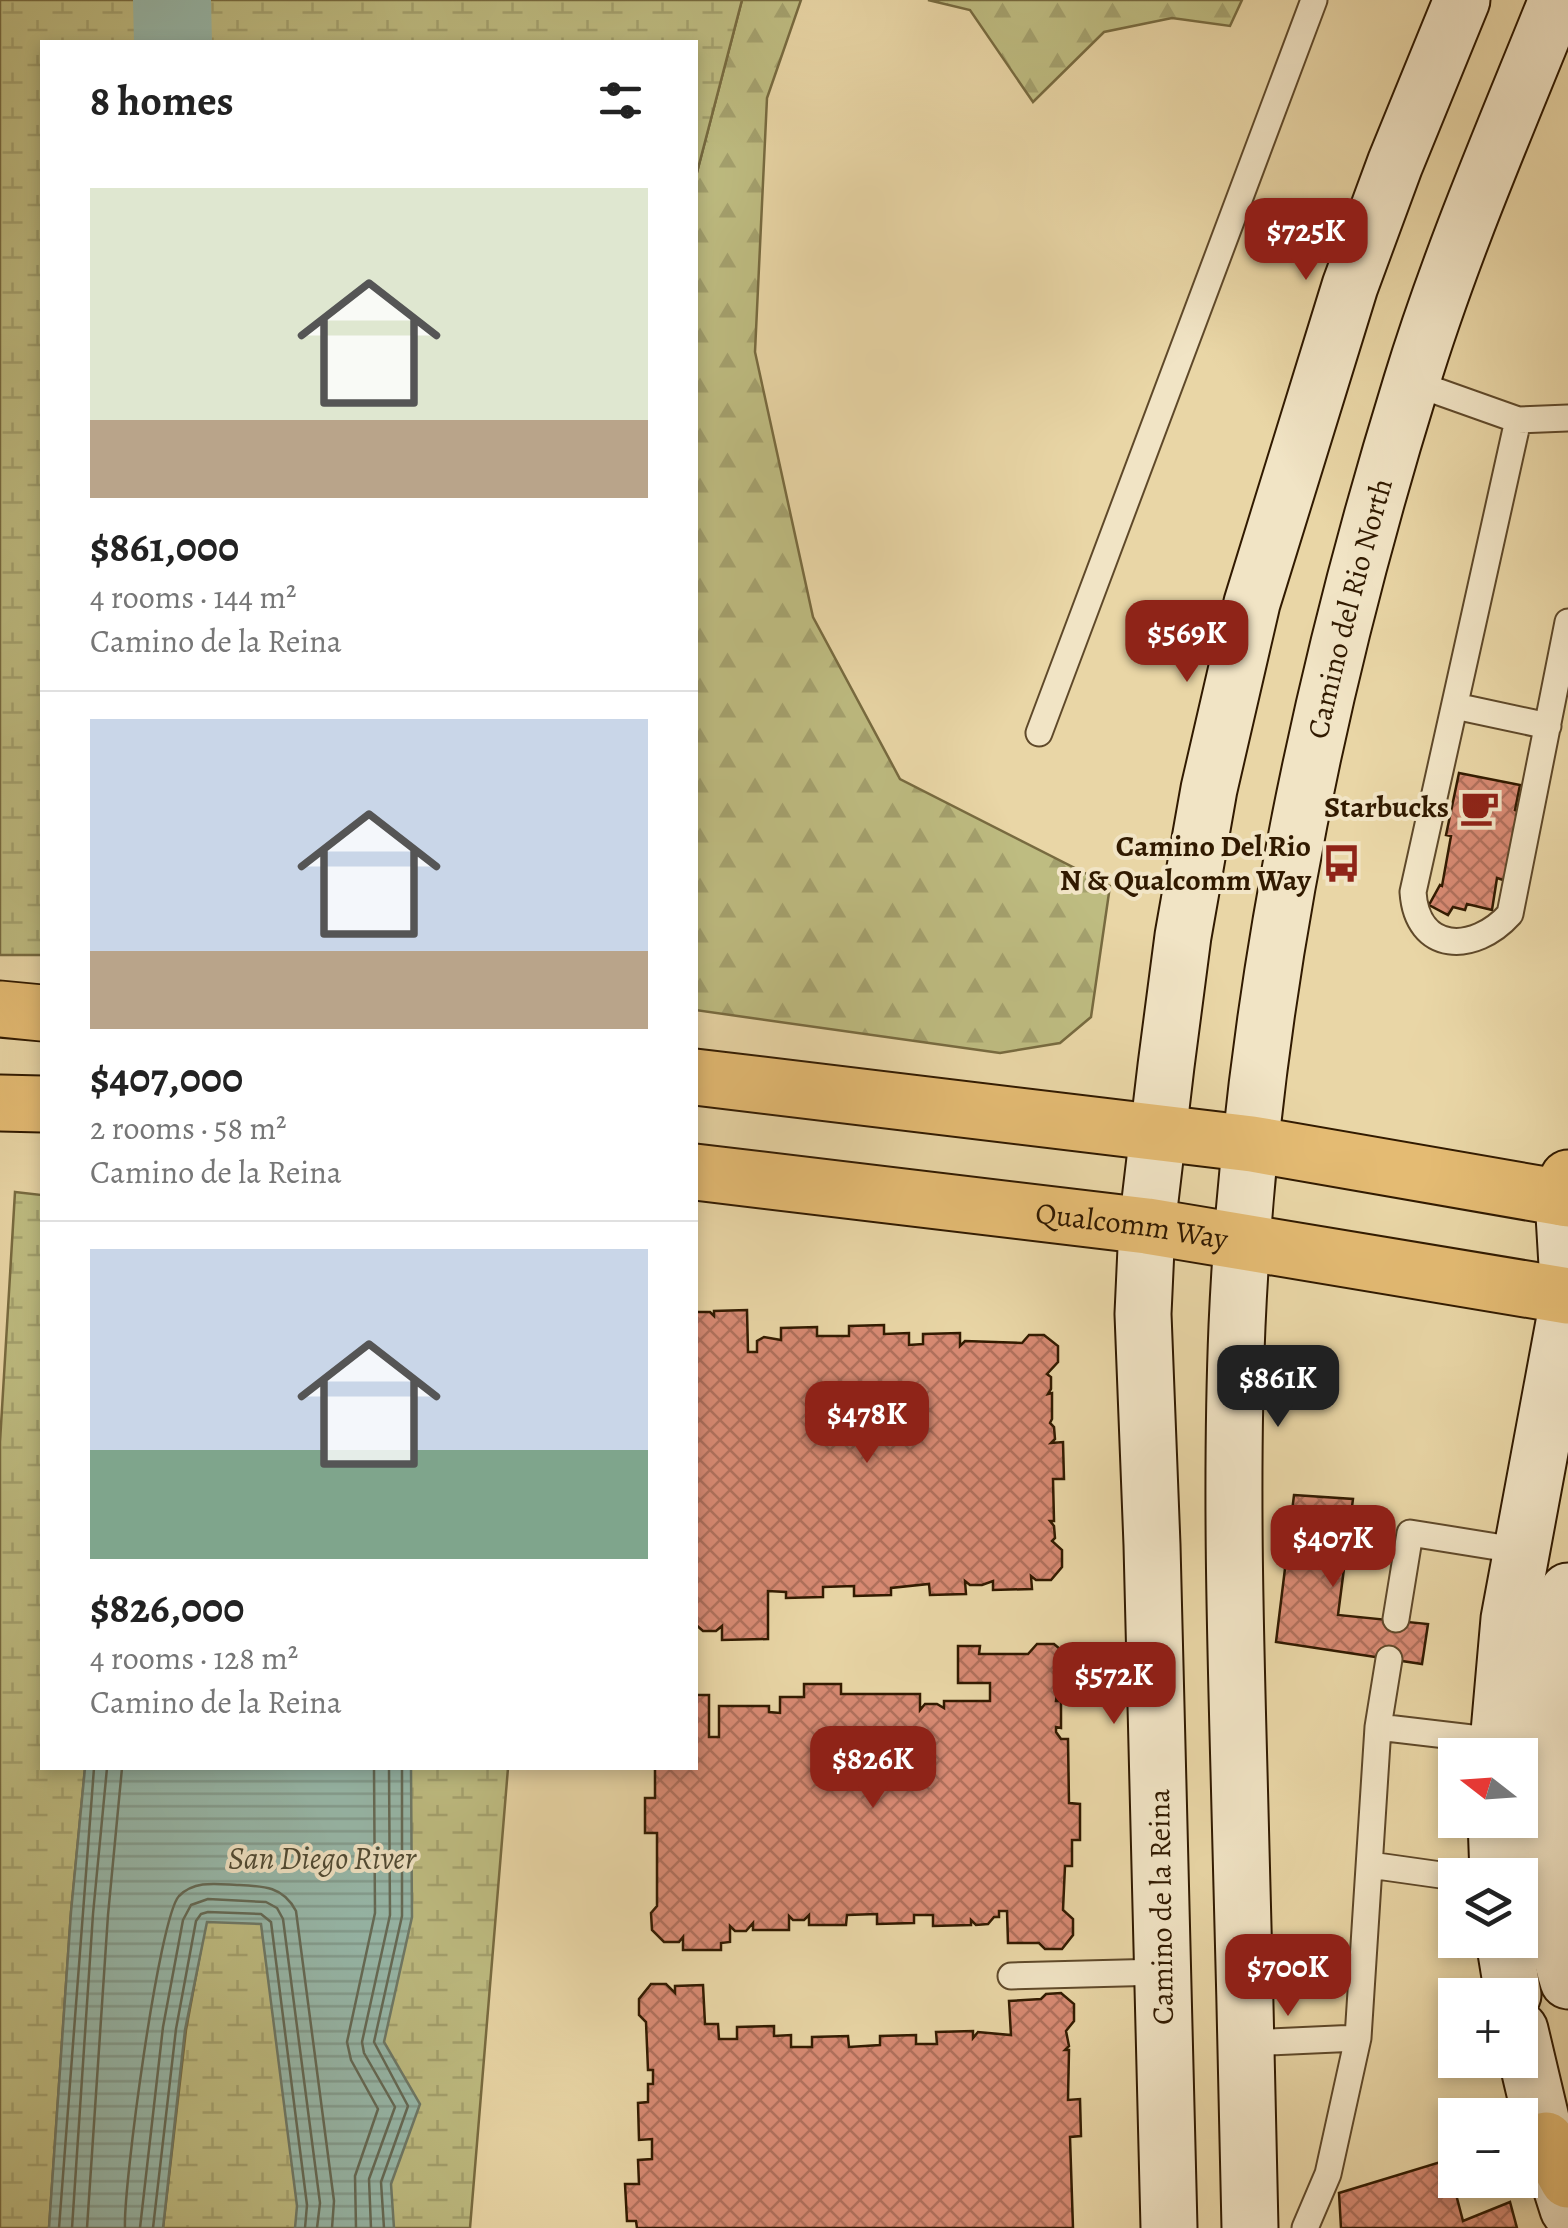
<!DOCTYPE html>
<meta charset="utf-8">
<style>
:root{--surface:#fff;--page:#f2f2f2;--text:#222;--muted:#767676;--line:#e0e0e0;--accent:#8f2418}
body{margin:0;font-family:Alegreya,serif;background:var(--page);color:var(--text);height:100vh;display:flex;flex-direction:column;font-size:38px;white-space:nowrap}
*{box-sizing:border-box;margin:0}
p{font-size:32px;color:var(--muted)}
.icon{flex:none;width:55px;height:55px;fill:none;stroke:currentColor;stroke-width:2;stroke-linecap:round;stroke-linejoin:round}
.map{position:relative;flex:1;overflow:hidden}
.details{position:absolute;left:40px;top:40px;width:658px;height:1730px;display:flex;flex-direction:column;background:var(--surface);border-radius:0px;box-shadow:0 5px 15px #0003}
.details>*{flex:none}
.needle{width:65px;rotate:287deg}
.tools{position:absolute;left:1438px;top:1738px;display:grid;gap:20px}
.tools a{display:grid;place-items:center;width:100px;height:100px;border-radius:0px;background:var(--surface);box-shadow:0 5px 15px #0003;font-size:50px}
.price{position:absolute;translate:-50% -85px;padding:0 22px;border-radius:20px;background:var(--accent);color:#fff;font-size:32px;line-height:65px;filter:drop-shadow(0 2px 5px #0008)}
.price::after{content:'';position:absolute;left:50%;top:60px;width:30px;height:22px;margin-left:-15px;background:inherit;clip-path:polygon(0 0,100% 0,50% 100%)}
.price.current{background:#222;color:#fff}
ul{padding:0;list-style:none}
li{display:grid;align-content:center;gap:20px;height:530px;padding:0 50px}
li+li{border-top:2px solid var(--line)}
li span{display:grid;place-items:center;height:310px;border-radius:0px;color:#555}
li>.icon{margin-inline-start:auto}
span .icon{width:180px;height:180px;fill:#fffc;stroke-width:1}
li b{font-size:42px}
h2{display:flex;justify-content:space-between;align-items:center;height:120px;padding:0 50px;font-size:42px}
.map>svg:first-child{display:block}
.forest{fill:url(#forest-firs);stroke:#786b40;stroke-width:2.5}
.wetland{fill:url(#wetland-marsh);stroke:#786b40;stroke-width:2.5}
.water{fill:url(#water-rules);stroke:#6e7967;stroke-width:2.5}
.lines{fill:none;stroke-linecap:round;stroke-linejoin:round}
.shore{stroke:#646a56;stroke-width:2.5}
.river{stroke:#97b9ab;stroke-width:78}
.building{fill:url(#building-cross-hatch);stroke:#311a00;stroke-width:2.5}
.service-casing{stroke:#5f492a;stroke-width:29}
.secondary-casing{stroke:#311a00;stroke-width:59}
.primary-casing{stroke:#311a00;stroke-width:59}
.motorway-casing{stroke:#311a00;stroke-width:59}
.service{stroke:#f1e4c5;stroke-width:25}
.secondary{stroke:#f1e4c5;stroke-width:55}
.primary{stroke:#e4bb73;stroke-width:55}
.motorway{stroke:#e4bb73;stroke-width:55}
.labels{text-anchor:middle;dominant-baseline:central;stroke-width:8;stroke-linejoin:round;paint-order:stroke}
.street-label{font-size:30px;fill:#311a00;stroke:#f1e4c5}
.poi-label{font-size:30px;font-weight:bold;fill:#311a00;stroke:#f1e4c5;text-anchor:end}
.water-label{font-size:32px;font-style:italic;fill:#504a33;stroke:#f1e4c5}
</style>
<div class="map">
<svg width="1568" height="2228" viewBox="0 0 1568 2228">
<defs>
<pattern id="forest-firs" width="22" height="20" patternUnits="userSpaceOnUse" patternTransform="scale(2.5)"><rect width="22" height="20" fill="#bebc81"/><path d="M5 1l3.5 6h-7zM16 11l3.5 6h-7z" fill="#a4a16e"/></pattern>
<pattern id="wetland-marsh" width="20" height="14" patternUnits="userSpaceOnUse" patternTransform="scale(2.5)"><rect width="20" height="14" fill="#bebc81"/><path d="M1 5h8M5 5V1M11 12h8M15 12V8" fill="none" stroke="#a4a16e"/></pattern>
<pattern id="water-rules" width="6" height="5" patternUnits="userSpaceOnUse" patternTransform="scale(2.5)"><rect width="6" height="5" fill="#97b9ab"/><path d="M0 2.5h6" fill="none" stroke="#839e91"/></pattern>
<pattern id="building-cross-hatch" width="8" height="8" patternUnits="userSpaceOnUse" patternTransform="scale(2.5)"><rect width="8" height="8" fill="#d88a73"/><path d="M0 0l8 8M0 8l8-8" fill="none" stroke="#b0705c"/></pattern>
</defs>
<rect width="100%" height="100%" fill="#e9d6a6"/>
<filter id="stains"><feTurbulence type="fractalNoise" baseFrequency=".002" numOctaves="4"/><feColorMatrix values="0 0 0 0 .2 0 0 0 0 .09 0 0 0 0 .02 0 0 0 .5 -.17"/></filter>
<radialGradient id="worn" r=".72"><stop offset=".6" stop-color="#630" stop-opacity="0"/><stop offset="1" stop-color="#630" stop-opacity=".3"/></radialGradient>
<!-- forest -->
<path class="forest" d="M 742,0 L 801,0 L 767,98 L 755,352 L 813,617 L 900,779 L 1110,886 L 1091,1017 L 1060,1043 L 1000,1053 L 695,1010 L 695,180 Z
M 928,0 L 1242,0 L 1230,26 L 1172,18 L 1104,32 L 1033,102 L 970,10 Z"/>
<!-- wetland -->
<path class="wetland" d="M 0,0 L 742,0 L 695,180 L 695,42 L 42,42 L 42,955 L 0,955 Z
M 15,1192 L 42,1195 L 42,1768 L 85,1768 L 71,1912 L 49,2228 L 0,2228 L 0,1442 Z
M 245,1768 L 508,1768 L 470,2228 L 163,2228 L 186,2030 L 206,1922 Z"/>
<!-- water -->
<path class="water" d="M 85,1768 L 411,1768 L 412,1917 L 384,2042 L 420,2104 L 391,2184 L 394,2228 L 295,2228 L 297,2206 L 261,1924 L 207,1922 L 185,2030 L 163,2228 L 49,2228 L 71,1912 Z"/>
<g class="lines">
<!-- shore -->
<path class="shore" d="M 59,2228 L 94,1768
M 72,2228 L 93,1914 L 107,1768
M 87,2228 L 108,1915 L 122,1768
M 125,2228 C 123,2188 159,1917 179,1896 C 195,1880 217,1884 237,1885 C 263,1886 283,1886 296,1911 L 334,2201 L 332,2228
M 140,2228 L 163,2027 L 183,1920 L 191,1905 L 208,1899 L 266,1902 L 277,1908 L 283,1919 L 320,2203 L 317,2228
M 153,2228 L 176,2029 L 196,1921 L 201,1914 L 208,1912 L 261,1914 L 271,1922 L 307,2205 L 305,2228
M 356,2228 L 355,2176 L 378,2109 L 351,2060 L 347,2042 L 375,1913 L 374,1768
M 371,2228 L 369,2179 L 395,2107 L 364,2053 L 362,2042 L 390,1915 L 389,1768
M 384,2228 L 381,2182 L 408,2106 L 374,2042 L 402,1916 L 402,1768"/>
<!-- river -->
<path class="river" d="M 172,0 L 173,42"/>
</g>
<!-- building -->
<path class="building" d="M 1459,773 L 1520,785 L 1515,810 L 1526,813 L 1506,881 L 1497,878 L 1492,910 L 1467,904 L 1465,910 L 1453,907 L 1448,915 L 1429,905 L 1440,885 L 1442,886 L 1451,836 L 1446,835 Z
M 747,1310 L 748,1352 L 757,1352 L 757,1341 L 764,1337 L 781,1340 L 781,1328 L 817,1327 L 817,1336 L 849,1336 L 849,1326 L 884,1325 L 884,1334 L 909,1333 L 909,1345 L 923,1344 L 923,1334 L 960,1333 L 960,1346 L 965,1341 L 1022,1343 L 1029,1335 L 1044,1335 L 1058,1346 L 1058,1362 L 1047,1374 L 1051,1377 L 1051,1389 L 1048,1394 L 1052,1393 L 1052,1419 L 1050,1423 L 1054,1427 L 1055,1439 L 1051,1443 L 1063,1442 L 1064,1479 L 1053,1479 L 1054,1521 L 1050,1521 L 1054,1526 L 1055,1538 L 1052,1541 L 1062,1550 L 1062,1567 L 1051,1580 L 1036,1580 L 1031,1576 L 1032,1589 L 993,1590 L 993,1581 L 982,1585 L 970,1585 L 965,1581 L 966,1594 L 930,1595 L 929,1584 L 891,1588 L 891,1595 L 854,1596 L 854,1586 L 823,1587 L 823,1597 L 786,1598 L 786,1592 L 768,1591 L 768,1639 L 722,1640 L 722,1626 L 716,1631 L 703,1631 L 695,1624 L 695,1312 L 710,1312 L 714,1316 L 714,1311 Z
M 1294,1495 L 1353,1499 L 1338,1615 L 1428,1624 L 1422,1664 L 1276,1642 Z
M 1037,1644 L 1054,1644 L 1066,1654 L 1067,1670 L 1059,1679 L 1056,1701 L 1061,1701 L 1061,1728 L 1056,1727 L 1056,1732 L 1061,1739 L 1068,1739 L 1069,1803 L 1080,1804 L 1080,1840 L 1072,1840 L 1072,1866 L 1065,1866 L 1063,1910 L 1073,1919 L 1073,1935 L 1062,1949 L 1045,1949 L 1039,1943 L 1008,1943 L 1007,1911 L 999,1911 L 999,1917 L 994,1917 L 988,1924 L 976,1925 L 971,1920 L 971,1925 L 933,1926 L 933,1915 L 914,1915 L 914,1923 L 877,1924 L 877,1914 L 847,1915 L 846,1925 L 809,1925 L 809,1915 L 804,1920 L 793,1920 L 789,1916 L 789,1930 L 753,1930 L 753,1923 L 746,1931 L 735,1931 L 730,1926 L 730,1942 L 721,1943 L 721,1950 L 683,1950 L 683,1937 L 679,1942 L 664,1942 L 652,1930 L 651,1913 L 657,1906 L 657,1833 L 645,1833 L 645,1798 L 655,1798 L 655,1768 L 695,1768 L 695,1695 L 709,1695 L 709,1737 L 719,1737 L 719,1706 L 769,1706 L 769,1712 L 780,1713 L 780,1697 L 804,1697 L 804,1684 L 841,1684 L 841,1694 L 920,1694 L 920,1710 L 925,1704 L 937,1704 L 944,1708 L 944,1701 L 990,1701 L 990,1683 L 958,1683 L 958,1646 L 980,1646 L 979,1654 L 1028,1654 Z
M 651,1984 L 666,1984 L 675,1993 L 675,1986 L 703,1985 L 705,2024 L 718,2024 L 719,2039 L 737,2039 L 737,2027 L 774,2026 L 774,2036 L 791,2035 L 791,2047 L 812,2047 L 812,2037 L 848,2036 L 849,2047 L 880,2045 L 880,2036 L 916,2035 L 916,2044 L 937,2044 L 936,2032 L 973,2031 L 973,2038 L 978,2032 L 1011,2035 L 1009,2001 L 1041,1999 L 1046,1994 L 1061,1993 L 1074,2004 L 1074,2021 L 1066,2031 L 1069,2046 L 1065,2050 L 1069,2050 L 1068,2100 L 1080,2099 L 1081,2136 L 1070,2137 L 1073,2228 L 637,2228 L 636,2221 L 627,2221 L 625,2184 L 639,2184 L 638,2160 L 652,2159 L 652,2139 L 639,2140 L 638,2103 L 648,2102 L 648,2084 L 653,2084 L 653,2070 L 648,2070 L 646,2022 L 639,2015 L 639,1999 Z
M 1447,2160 L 1463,2221 L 1510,2202 L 1517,2228 L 1341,2228 L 1339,2193 Z"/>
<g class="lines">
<defs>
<path id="service" d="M 1411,382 L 1518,420 L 1568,418
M 1518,420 L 1413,892 C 1417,953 1474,954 1510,914 L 1568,622
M 1455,706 L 1548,726
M 1039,733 L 1314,0
M 1396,1619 L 1410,1533 L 1522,1551
M 1378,1727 L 1497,1741
M 1370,1865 L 1455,1877
M 1011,1976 L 1162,1972
M 1246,2043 L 1358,2038 L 1378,1727 L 1389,1659
M 1305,2228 L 1328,2174 L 1358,2038"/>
<g id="secondary">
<path d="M 1563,1198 L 1568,1282"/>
<path d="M 1568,1591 C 1547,1700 1535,1874 1568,1981"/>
<path d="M 1497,1755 L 1509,1619 L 1568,1301"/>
<path d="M 1496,1820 L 1498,1875"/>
<path d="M 1504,1940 L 1513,1995"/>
<path d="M 1520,2030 L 1546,2140 L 1568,2209"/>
<path d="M 1169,2228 L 1152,1545 L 1143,1314 L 1147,1226 L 1166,1066 L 1183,936 L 1209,789 L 1252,603 L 1350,286 L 1395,164 L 1462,0"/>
<path id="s1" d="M 1250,2228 C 1247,2076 1243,1923 1239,1771 C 1235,1623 1231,1474 1237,1326 C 1251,1007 1317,688 1411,384 C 1451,253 1506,127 1557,0"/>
</g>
<g id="primary">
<path d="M 0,1009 L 42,1013"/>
<path d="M 695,1077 L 1252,1144 L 1568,1199"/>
<path d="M 0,1103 L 42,1104"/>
<path id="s2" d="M 695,1172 L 1147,1226 L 1568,1296"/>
</g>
<path id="motorway" d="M 1563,1198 L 1568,1178
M 1546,2140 L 1568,2180"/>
</defs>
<!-- service casing -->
<use href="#service" class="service-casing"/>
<!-- secondary casing -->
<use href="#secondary" class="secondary-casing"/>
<!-- primary casing -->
<use href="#primary" class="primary-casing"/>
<!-- motorway casing -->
<use href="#motorway" class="motorway-casing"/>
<!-- service -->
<use href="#service" class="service"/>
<!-- secondary -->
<use href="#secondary" class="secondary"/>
<!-- primary -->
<use href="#primary" class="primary"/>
<!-- motorway -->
<use href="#motorway" class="motorway"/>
</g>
<!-- icons -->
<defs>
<symbol id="cafe-bare" viewBox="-9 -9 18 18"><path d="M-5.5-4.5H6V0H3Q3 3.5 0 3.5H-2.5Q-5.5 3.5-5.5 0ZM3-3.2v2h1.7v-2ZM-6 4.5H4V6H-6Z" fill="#8f2418" stroke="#f1e4c5" stroke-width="2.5" paint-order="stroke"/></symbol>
<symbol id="bus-bare" viewBox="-9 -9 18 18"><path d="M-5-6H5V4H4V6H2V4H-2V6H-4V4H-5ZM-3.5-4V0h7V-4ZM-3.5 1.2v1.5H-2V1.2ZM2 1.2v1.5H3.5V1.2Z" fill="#8f2418" stroke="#f1e4c5" stroke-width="2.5" paint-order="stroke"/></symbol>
</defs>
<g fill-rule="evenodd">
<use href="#cafe-bare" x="1452" y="780" width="55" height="55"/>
<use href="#bus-bare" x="1314" y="836" width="55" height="55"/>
</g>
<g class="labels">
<!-- street labels -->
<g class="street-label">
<text stroke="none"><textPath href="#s1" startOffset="1630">Camino del Rio North</textPath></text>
<text stroke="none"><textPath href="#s2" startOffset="440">Qualcomm Way</textPath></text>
<text transform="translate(1161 1907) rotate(-91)">Camino de la Reina</text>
</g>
<!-- poi labels -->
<g class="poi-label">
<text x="1449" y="807">Starbucks</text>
<text x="1311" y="846">Camino Del Rio<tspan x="1311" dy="34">N &amp; Qualcomm Way</tspan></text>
</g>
<!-- water labels -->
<g class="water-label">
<text x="322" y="1858">San Diego River</text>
</g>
</g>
<rect width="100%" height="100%" filter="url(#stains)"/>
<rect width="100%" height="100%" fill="url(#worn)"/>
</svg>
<div class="tools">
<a><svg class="needle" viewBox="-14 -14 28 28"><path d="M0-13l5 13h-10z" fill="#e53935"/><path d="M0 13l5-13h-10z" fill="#767676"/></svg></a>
<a><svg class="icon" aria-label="layers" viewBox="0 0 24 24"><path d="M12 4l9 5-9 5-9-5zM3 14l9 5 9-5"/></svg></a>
<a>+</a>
<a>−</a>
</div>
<b class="price" style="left:1306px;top:283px">$725K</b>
<b class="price" style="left:1187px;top:685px">$569K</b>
<b class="price current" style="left:1278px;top:1430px">$861K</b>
<b class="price" style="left:867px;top:1466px">$478K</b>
<b class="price" style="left:1333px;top:1590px">$407K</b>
<b class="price" style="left:1114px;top:1727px">$572K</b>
<b class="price" style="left:873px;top:1811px">$826K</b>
<b class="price" style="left:1288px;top:2019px">$700K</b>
<section class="details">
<h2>8 homes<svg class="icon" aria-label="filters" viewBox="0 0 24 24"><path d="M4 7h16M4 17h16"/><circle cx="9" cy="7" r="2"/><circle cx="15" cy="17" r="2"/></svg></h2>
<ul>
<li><span style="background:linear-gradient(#dfe7d0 75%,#b9a48a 0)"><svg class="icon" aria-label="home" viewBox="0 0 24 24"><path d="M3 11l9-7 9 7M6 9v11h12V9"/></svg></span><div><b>$861,000</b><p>4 rooms · 144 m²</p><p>Camino de la Reina</p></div></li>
<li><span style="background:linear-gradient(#c9d6e8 75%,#b9a48a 0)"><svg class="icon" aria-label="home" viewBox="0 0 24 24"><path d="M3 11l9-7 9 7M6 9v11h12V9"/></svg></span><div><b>$407,000</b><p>2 rooms · 58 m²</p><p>Camino de la Reina</p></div></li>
<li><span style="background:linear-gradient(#c9d6e8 65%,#7fa58c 0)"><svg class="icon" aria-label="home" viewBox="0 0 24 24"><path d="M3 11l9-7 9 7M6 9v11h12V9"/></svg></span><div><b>$826,000</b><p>4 rooms · 128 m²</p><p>Camino de la Reina</p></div></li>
</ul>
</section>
</div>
